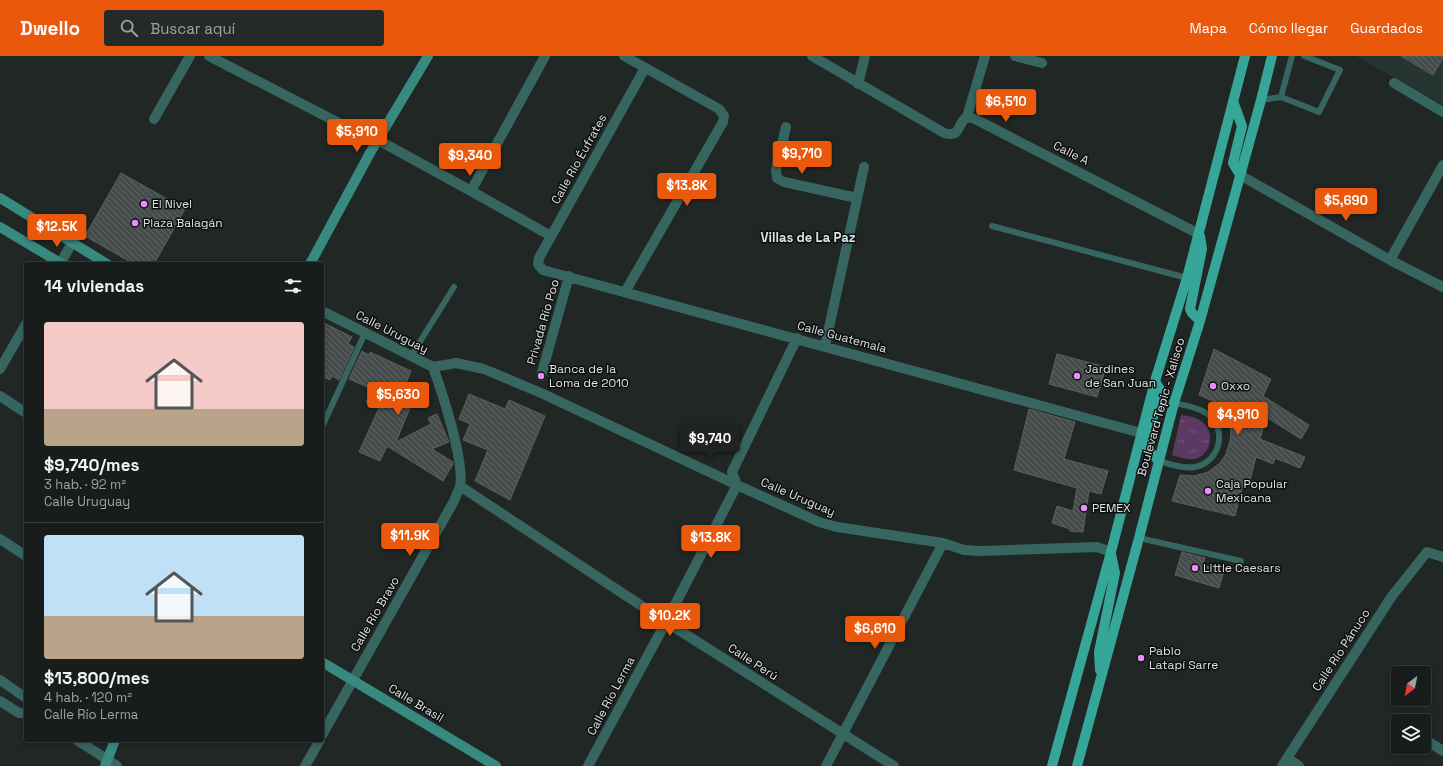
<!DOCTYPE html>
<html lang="es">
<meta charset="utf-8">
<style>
:root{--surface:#181d1c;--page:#252a29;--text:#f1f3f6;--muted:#9fa2a3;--line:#363b3b;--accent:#ea580c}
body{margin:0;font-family:"Space Grotesk",sans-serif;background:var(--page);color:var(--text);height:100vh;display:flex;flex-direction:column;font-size:15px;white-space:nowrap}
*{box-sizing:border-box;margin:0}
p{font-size:13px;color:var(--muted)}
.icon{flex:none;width:22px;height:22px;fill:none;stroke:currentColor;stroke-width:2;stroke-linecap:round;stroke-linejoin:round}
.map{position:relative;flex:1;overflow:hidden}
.side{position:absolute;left:24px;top:206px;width:300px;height:480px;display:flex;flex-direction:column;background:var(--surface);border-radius:4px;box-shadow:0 2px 6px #0003,0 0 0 1px var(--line)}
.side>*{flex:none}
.needle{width:26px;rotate:212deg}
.controls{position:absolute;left:1391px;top:610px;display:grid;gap:8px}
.controls a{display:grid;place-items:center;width:40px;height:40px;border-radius:4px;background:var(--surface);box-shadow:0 2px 6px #0003,0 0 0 1px var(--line);font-size:20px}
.price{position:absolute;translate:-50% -34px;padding:0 9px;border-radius:4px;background:var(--accent);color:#fff;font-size:13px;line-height:26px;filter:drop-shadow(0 1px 2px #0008)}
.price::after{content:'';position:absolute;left:50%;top:24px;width:12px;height:9px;margin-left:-6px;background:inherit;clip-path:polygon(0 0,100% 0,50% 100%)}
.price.current{background:#222;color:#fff}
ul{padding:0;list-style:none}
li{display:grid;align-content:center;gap:8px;height:212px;padding:0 20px}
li+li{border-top:1px solid var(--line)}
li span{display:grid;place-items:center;height:124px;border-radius:4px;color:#555}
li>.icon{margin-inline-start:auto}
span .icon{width:72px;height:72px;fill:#fffc;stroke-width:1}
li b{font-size:17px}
h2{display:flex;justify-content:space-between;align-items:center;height:48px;padding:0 20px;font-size:17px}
header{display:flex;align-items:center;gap:24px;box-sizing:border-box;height:56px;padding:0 20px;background:var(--accent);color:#fff}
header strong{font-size:19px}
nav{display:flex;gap:22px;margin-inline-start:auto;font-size:14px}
.search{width:280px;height:36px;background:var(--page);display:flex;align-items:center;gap:10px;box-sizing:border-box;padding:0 14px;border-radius:4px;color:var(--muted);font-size:15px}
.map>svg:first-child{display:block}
.built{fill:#263432}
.grass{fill:url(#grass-tufts)}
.building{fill:url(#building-back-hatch);stroke:#596160}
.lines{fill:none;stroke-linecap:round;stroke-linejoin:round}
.service{stroke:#36665f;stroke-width:6}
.minor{stroke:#36665f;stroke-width:10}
.secondary{stroke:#388a80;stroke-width:10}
.primary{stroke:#36a699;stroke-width:10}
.poi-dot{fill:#eb8dfc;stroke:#0c0f0e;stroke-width:1.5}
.labels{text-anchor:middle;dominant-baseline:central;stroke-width:3;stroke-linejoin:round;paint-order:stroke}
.street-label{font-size:12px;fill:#dee2e1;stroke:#0c0f0e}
.poi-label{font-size:12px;fill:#dee2e1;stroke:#0c0f0e;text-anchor:start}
.neighbourhood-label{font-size:13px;font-weight:bold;fill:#dee2e1;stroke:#0c0f0e}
</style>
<header>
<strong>Dwello</strong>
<div class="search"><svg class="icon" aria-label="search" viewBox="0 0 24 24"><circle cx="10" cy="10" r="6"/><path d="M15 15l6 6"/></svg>Buscar aquí</div>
<nav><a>Mapa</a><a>Cómo llegar</a><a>Guardados</a></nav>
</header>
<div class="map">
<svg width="1443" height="710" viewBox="0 0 1443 710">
<defs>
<pattern id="grass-tufts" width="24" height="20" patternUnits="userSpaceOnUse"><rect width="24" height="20" fill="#5b3962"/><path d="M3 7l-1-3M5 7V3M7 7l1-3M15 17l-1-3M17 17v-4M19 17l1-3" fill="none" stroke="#725578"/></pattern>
<pattern id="building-back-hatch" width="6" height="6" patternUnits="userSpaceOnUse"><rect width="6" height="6" fill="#454c4b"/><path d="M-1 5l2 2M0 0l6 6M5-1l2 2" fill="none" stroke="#5f6665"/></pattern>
</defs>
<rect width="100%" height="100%" fill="#202725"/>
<!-- built -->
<path class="built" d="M 1356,0 L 1443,0 L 1443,49 L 1379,13 Z"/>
<!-- grass -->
<path class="grass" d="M 1181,359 C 1188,360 1197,361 1202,366 C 1216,376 1211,400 1194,403 C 1187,404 1179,401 1172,399 Z"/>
<!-- building -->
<path class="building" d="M 1401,0 L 1443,0 L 1443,2 L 1433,19 Z
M 121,117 L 185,153 L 154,208 L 134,208 L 85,180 Z
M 322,266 L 352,281 L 348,288 L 354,291 L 339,324 L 332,320 L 330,324 L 322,320 Z
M 1214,293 L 1271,323 L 1263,340 L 1309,369 L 1301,383 L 1266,361 L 1260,383 L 1305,401 L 1300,412 L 1275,402 L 1273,408 L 1256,401 L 1249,428 L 1244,424 L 1235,460 L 1172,445 L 1180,419 L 1194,420 L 1208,416 L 1220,407 L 1226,398 L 1230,385 L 1231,376 L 1229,367 L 1221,352 L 1213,345 L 1199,339 Z
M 362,295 L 369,299 L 370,296 L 411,315 L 406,327 L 418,332 L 396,386 L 431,368 L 428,362 L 437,358 L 449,386 L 432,393 L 453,406 L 453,408 L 443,425 L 387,390 L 380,405 L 359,396 L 379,352 L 366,346 L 372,333 L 349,323 Z
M 1057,298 L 1106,311 L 1097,341 L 1049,328 Z
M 469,338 L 505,353 L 509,344 L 545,360 L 510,444 L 475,425 L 488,394 L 463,384 L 470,368 L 459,363 Z
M 1029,353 L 1075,366 L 1064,403 L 1108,415 L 1101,438 L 1089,435 L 1083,476 L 1070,475 L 1070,473 L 1052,467 L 1057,450 L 1073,455 L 1077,432 L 1014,414 Z
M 1182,496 L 1205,502 L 1203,509 L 1224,515 L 1219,532 L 1175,519 Z"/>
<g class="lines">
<!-- service -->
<path class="service" d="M 1292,0 L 1281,41 L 1319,56 L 1340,14 L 1304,0
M 1261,44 L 1281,41
M 992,170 L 1187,222
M 411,300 L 454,231
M 322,371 L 365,277
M 1159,405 C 1170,408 1184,413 1195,411 C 1221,406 1228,371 1206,357 C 1197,351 1184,349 1174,347
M 1139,482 L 1241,505"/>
<!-- minor -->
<path class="minor" d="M 209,0 L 360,78 L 378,84 L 471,135 L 551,180
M 624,0 L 719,53 L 724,60 L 723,66 L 625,236
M 812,0 L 944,77 C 962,82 956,68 967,61 L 975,63 L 1199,178
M 1015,0 L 1042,7
M 645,12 L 539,202 L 538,208 L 543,214 L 1141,377
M 1394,27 L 1443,56
M 858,28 L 865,0
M 967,61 L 985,0
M 154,63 L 190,0
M 786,71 L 776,114 L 777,122 L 784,126 L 857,142
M 1240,119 L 1390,204 L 1443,231
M 471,135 L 545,0
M 1390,204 L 1443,109
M 60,208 L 72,187
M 322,255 L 433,311 L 456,307 L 484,313 L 541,337 L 737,429 L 819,466 L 837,471 L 943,487 L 964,494 L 981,495 L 1097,491 L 1111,496
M 825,290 L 864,111
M 0,313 L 26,268
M 541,320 L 569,220
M 0,340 L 26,357
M 460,430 L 666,566 L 894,710
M 0,483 L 26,500
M 0,624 L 26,642
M 0,645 L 19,657 L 26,657
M 322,679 L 454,445 C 456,440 458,435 460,431 C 465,406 442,336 433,311
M 77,684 L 117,710
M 1427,685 L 1443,695
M 1287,702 L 1299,710
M 305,710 L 320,684
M 588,710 L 666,566 L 737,429 L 732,416 L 797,282
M 826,710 L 943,487
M 1282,710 L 1392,540 L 1427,496 L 1443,501"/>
<!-- secondary -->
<path class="secondary" d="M 0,142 L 107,208
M 0,171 L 62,208
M 310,208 L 370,97 L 428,0
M 322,606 L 496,710
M 105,710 L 115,684"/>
<!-- primary -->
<path class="primary" d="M 1233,45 L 1242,70 L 1233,107 L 1240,119
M 1200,180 L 1202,193 L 1190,253 L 1192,257 L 1200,265
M 1155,325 L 1159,332 L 1160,340 L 1145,384 C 1147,394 1152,398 1159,405
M 1100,614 L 1099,596 L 1115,517 L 1111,498
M 1052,710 L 1111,496 L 1155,325 L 1187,222 L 1245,0
M 1077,710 L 1139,482 L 1174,347 L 1200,265 L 1261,44 L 1272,0"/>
</g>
<!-- markers -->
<g class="poi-dot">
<circle cx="144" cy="148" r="4"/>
<circle cx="135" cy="167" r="4"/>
<circle cx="541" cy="320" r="4"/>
<circle cx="1077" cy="320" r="4"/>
<circle cx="1213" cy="330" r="4"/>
<circle cx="1208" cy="435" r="4"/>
<circle cx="1084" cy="452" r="4"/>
<circle cx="1195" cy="512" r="4"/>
<circle cx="1141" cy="602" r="4"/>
</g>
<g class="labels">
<!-- street labels -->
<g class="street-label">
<text transform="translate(1071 97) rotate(27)">Calle A</text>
<text transform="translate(579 103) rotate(-61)">Calle Río Éufrates</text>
<text transform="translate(543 266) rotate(-74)">Privada Río Poo</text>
<text transform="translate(392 276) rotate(27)">Calle Uruguay</text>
<text transform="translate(842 281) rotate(15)">Calle Guatemala</text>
<text transform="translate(1161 351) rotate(-74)">Boulevard Tepic - Xalisco</text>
<text transform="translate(798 441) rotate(23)">Calle Uruguay</text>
<text transform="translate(375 558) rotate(-60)">Calle Río Bravo</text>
<text transform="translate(1341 594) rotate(-57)">Calle Río Pánuco</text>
<text transform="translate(753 606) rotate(33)">Calle Perú</text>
<text transform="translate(611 640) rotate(-62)">Calle Río Lerma</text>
<text transform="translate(416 647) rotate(31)">Calle Brasil</text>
</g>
<!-- poi labels -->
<g class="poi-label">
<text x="152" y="148">El Nivel</text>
<text x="143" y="167">Plaza Balagán</text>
<text x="549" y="313">Banca de la<tspan x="549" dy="14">Loma de 2010</tspan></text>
<text x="1085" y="313">Jardines<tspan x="1085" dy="14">de San Juan</tspan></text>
<text x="1221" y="330">Oxxo</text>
<text x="1216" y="428">Caja Popular<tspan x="1216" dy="14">Mexicana</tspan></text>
<text x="1092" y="452">PEMEX</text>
<text x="1203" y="512">Little Caesars</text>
<text x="1149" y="595">Pablo<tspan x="1149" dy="14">Latapí Sarre</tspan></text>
</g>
<!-- neighbourhood labels -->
<g class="neighbourhood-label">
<text x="808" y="181">Villas de La Paz</text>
</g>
</g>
</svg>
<div class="controls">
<a><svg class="needle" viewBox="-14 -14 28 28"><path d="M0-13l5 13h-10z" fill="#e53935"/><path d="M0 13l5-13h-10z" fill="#9fa2a3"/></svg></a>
<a><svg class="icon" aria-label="layers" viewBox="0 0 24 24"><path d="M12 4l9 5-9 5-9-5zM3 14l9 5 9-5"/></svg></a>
</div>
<b class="price" style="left:1006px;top:67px">$6,510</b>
<b class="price" style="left:357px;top:97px">$5,910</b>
<b class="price" style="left:802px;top:119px">$9,710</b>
<b class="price" style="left:470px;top:121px">$9,340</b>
<b class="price" style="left:687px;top:151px">$13.8K</b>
<b class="price" style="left:1346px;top:166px">$5,690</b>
<b class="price" style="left:57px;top:192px">$12.5K</b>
<b class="price" style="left:398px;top:360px">$5,630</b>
<b class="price" style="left:1238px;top:380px">$4,910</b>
<b class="price current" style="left:710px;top:404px">$9,740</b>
<b class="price" style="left:410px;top:501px">$11.9K</b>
<b class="price" style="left:711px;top:503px">$13.8K</b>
<b class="price" style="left:670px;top:581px">$10.2K</b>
<b class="price" style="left:875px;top:594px">$6,610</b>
<section class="side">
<h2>14 viviendas<svg class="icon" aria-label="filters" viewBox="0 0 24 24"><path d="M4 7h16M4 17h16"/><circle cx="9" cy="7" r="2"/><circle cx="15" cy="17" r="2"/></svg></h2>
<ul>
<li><span style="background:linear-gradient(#f6c9c9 70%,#b9a48a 0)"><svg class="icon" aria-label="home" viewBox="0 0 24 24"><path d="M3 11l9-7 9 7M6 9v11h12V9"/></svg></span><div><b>$9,740/mes</b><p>3 hab. · 92 m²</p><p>Calle Uruguay</p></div></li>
<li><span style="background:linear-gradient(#bfe0f5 65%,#b9a48a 0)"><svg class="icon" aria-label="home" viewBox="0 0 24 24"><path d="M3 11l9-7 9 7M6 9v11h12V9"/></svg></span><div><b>$13,800/mes</b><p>4 hab. · 120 m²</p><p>Calle Río Lerma</p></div></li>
</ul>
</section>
</div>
